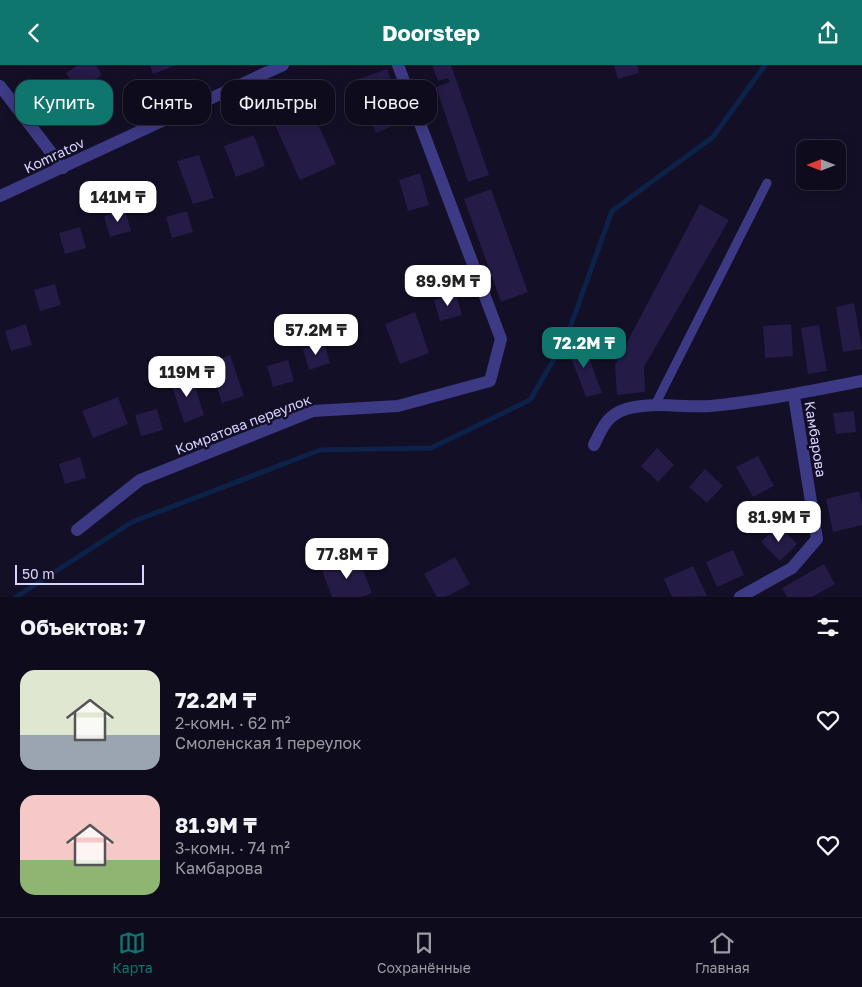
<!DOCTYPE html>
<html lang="ru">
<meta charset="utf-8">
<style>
:root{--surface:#0e0b1c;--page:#1c1929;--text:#f1f3f6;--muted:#9b9ba3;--line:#2e2b3b;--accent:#0f766e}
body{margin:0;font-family:"Golos Text",sans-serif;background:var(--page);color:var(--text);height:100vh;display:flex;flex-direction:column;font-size:19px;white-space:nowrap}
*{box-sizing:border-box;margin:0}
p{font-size:16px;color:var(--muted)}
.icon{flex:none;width:28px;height:28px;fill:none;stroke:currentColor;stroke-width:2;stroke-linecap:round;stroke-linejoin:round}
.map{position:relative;height:532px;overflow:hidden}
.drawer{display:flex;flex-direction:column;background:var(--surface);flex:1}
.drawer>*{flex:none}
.guide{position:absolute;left:15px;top:15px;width:500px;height:45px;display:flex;gap:10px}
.needle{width:32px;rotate:270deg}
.buttons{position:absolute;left:796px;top:75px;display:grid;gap:10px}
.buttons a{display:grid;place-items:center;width:50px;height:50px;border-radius:10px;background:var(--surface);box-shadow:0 2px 12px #0003,0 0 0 1px var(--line);font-size:25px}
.scale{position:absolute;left:15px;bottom:12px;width:129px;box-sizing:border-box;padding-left:5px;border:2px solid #d9d4ff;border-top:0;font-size:14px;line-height:18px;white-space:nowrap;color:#d9d4ff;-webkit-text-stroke:4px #130f26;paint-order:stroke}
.price{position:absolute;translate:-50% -42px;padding:0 11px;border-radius:10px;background:#fff;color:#222;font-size:16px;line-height:32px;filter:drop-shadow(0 1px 2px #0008)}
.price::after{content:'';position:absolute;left:50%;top:30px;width:15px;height:11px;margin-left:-8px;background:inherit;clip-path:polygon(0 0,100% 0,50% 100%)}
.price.on{background:var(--accent);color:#fff}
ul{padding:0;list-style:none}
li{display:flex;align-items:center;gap:15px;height:125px;padding:0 20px}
li span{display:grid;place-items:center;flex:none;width:140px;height:100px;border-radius:15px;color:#555}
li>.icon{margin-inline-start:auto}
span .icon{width:60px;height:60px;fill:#fffc;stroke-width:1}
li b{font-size:21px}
h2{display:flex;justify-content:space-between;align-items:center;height:60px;padding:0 20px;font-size:21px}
.chip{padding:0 18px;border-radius:15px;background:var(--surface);box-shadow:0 2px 12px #0003,0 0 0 1px var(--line);font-size:18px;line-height:45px}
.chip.on{background:var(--accent);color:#fff}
header{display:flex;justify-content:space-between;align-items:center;height:65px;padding:0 20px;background:var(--accent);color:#fff;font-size:22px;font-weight:700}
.tabs{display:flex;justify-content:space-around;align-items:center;height:70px;border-top:1px solid var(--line);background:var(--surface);font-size:14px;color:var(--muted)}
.tabs a{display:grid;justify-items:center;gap:2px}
.tabs .on{color:var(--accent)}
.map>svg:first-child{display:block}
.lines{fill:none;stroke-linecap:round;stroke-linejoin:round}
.stream{stroke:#0c2248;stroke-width:5}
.building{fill:#241b47}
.lane{stroke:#3d3a85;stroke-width:9}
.street{stroke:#3d3a85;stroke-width:12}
.labels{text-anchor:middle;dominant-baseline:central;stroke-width:5;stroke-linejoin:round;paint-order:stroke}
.street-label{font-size:14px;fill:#d9d4ff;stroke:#130f26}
</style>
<header><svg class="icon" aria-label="back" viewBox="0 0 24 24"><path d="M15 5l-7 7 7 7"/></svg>Doorstep<svg class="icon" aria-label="share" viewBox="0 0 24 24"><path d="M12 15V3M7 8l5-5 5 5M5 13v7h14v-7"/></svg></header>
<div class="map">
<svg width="862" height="532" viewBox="0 0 862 532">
<rect width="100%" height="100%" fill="#130f26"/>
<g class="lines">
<!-- stream -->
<path class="stream" d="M 16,532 L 132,457 L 320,385 L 431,383 L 530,335 L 566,274 L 612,146 L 713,72 L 765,0"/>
</g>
<!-- building -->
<path class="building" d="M 78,0 L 96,0 L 102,10 L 78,26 L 66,8 Z
M 150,0 L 177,0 L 153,9 Z
M 432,0 L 451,0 L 489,110 L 468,117 L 436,22 L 450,17 L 448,13 L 438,16 Z
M 614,0 L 637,0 L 639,8 L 618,14 Z
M 387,4 L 404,56 L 376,68 L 356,15 Z
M 309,39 L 336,99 L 300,115 L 273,56 Z
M 254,70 L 265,101 L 236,112 L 224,81 Z
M 199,90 L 214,133 L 193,139 L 177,96 Z
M 420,108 L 429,140 L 408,146 L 399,115 Z
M 491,124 L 528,227 L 501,237 L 464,134 Z
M 700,139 L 729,155 L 644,302 L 645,327 L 617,330 L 615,300 Z
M 125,145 L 131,166 L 110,172 L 104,151 Z
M 187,146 L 193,167 L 172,173 L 166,152 Z
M 80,162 L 86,183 L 65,189 L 59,168 Z
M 55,219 L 61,240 L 40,246 L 34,225 Z
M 456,229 L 462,250 L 440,256 L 434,235 Z
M 854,238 L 862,284 L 843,287 L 836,242 Z
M 415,247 L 429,288 L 400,299 L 385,259 Z
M 26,259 L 32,280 L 11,286 L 5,266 Z
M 791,259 L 793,291 L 765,293 L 763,261 Z
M 819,260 L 827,306 L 808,309 L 801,263 Z
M 582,274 L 602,328 L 586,332 L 567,282 Z
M 324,277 L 330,298 L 309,305 L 303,284 Z
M 230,290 L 244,331 L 222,338 L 209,298 Z
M 288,295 L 294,316 L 273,322 L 267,301 Z
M 191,309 L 204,350 L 184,358 L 170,315 Z
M 118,332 L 128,359 L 93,373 L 82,346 Z
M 157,344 L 163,365 L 141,371 L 135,350 Z
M 854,346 L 856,367 L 836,369 L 833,348 Z
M 657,383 L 674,400 L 658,417 L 641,401 Z
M 758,391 L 774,421 L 753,432 L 736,402 Z
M 80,392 L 86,413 L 65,419 L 59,399 Z
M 705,404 L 723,421 L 707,438 L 689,422 Z
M 859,426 L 862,440 L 862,460 L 833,467 L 826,434 Z
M 778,460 L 797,479 L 780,496 L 761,477 Z
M 733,485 L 744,510 L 717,522 L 706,497 Z
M 358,492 L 372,528 L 361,532 L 332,532 L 322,506 Z
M 455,492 L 470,519 L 446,532 L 437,532 L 424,509 Z
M 824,499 L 835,519 L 812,532 L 787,532 L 782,523 Z
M 693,501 L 707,531 L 672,532 L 664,514 Z"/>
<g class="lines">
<!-- lane -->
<path class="lane" d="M 655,340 L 767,118"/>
<!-- street -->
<path class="street" d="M 0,21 L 63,103
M 0,131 L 283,0
M 594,380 C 602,363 607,350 626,344 C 653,336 683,343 710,341 C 762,336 811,326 862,316
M 77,465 L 140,415 L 313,346 L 398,341 L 490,316 L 501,274 L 398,0
M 740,532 L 792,503 L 817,474 L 794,331"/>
</g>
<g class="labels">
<!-- street labels -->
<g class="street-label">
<text transform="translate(54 90) rotate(-25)">Komratov</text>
<text transform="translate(243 359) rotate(-21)">Комратова переулок</text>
<text transform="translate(816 374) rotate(81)">Камбарова</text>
</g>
</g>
</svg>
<div class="buttons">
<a><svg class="needle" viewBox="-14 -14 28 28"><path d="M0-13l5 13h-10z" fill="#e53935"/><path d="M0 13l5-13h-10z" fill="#9b9ba3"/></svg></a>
</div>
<div class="scale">50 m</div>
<b class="price" style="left:118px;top:158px">141M ₸</b>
<b class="price" style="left:448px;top:242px">89.9M ₸</b>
<b class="price" style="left:316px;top:291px">57.2M ₸</b>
<b class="price on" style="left:584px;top:304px">72.2M ₸</b>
<b class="price" style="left:187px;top:333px">119M ₸</b>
<b class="price" style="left:779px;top:478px">81.9M ₸</b>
<b class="price" style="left:347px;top:515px">77.8M ₸</b>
<div class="guide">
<a class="chip on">Купить</a>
<a class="chip">Снять</a>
<a class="chip">Фильтры</a>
<a class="chip">Новое</a>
</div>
</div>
<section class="drawer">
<h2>Объектов: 7<svg class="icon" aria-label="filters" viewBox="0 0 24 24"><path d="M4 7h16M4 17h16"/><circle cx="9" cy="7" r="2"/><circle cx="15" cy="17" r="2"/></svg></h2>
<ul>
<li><span style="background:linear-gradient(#dfe7d0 65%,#9aa5b1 0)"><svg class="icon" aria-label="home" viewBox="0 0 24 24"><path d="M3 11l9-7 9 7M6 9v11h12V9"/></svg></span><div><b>72.2M ₸</b><p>2-комн. · 62 m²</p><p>Смоленская 1 переулок</p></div><svg class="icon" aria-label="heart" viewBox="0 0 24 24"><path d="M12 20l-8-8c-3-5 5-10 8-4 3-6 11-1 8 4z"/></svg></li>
<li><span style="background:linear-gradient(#f6c9c9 65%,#8fb573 0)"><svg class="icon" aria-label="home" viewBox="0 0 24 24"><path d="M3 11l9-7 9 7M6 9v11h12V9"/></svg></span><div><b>81.9M ₸</b><p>3-комн. · 74 m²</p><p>Камбарова</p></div><svg class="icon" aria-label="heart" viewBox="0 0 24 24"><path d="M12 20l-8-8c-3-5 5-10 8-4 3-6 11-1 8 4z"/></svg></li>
</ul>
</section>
<nav class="tabs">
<a class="on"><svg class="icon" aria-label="map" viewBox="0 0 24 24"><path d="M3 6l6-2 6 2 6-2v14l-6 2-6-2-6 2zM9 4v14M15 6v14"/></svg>Карта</a>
<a><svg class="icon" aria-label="saved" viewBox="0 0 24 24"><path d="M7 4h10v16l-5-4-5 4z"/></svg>Сохранённые</a>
<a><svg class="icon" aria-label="home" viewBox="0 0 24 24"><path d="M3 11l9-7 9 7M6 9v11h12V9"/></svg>Главная</a>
</nav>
